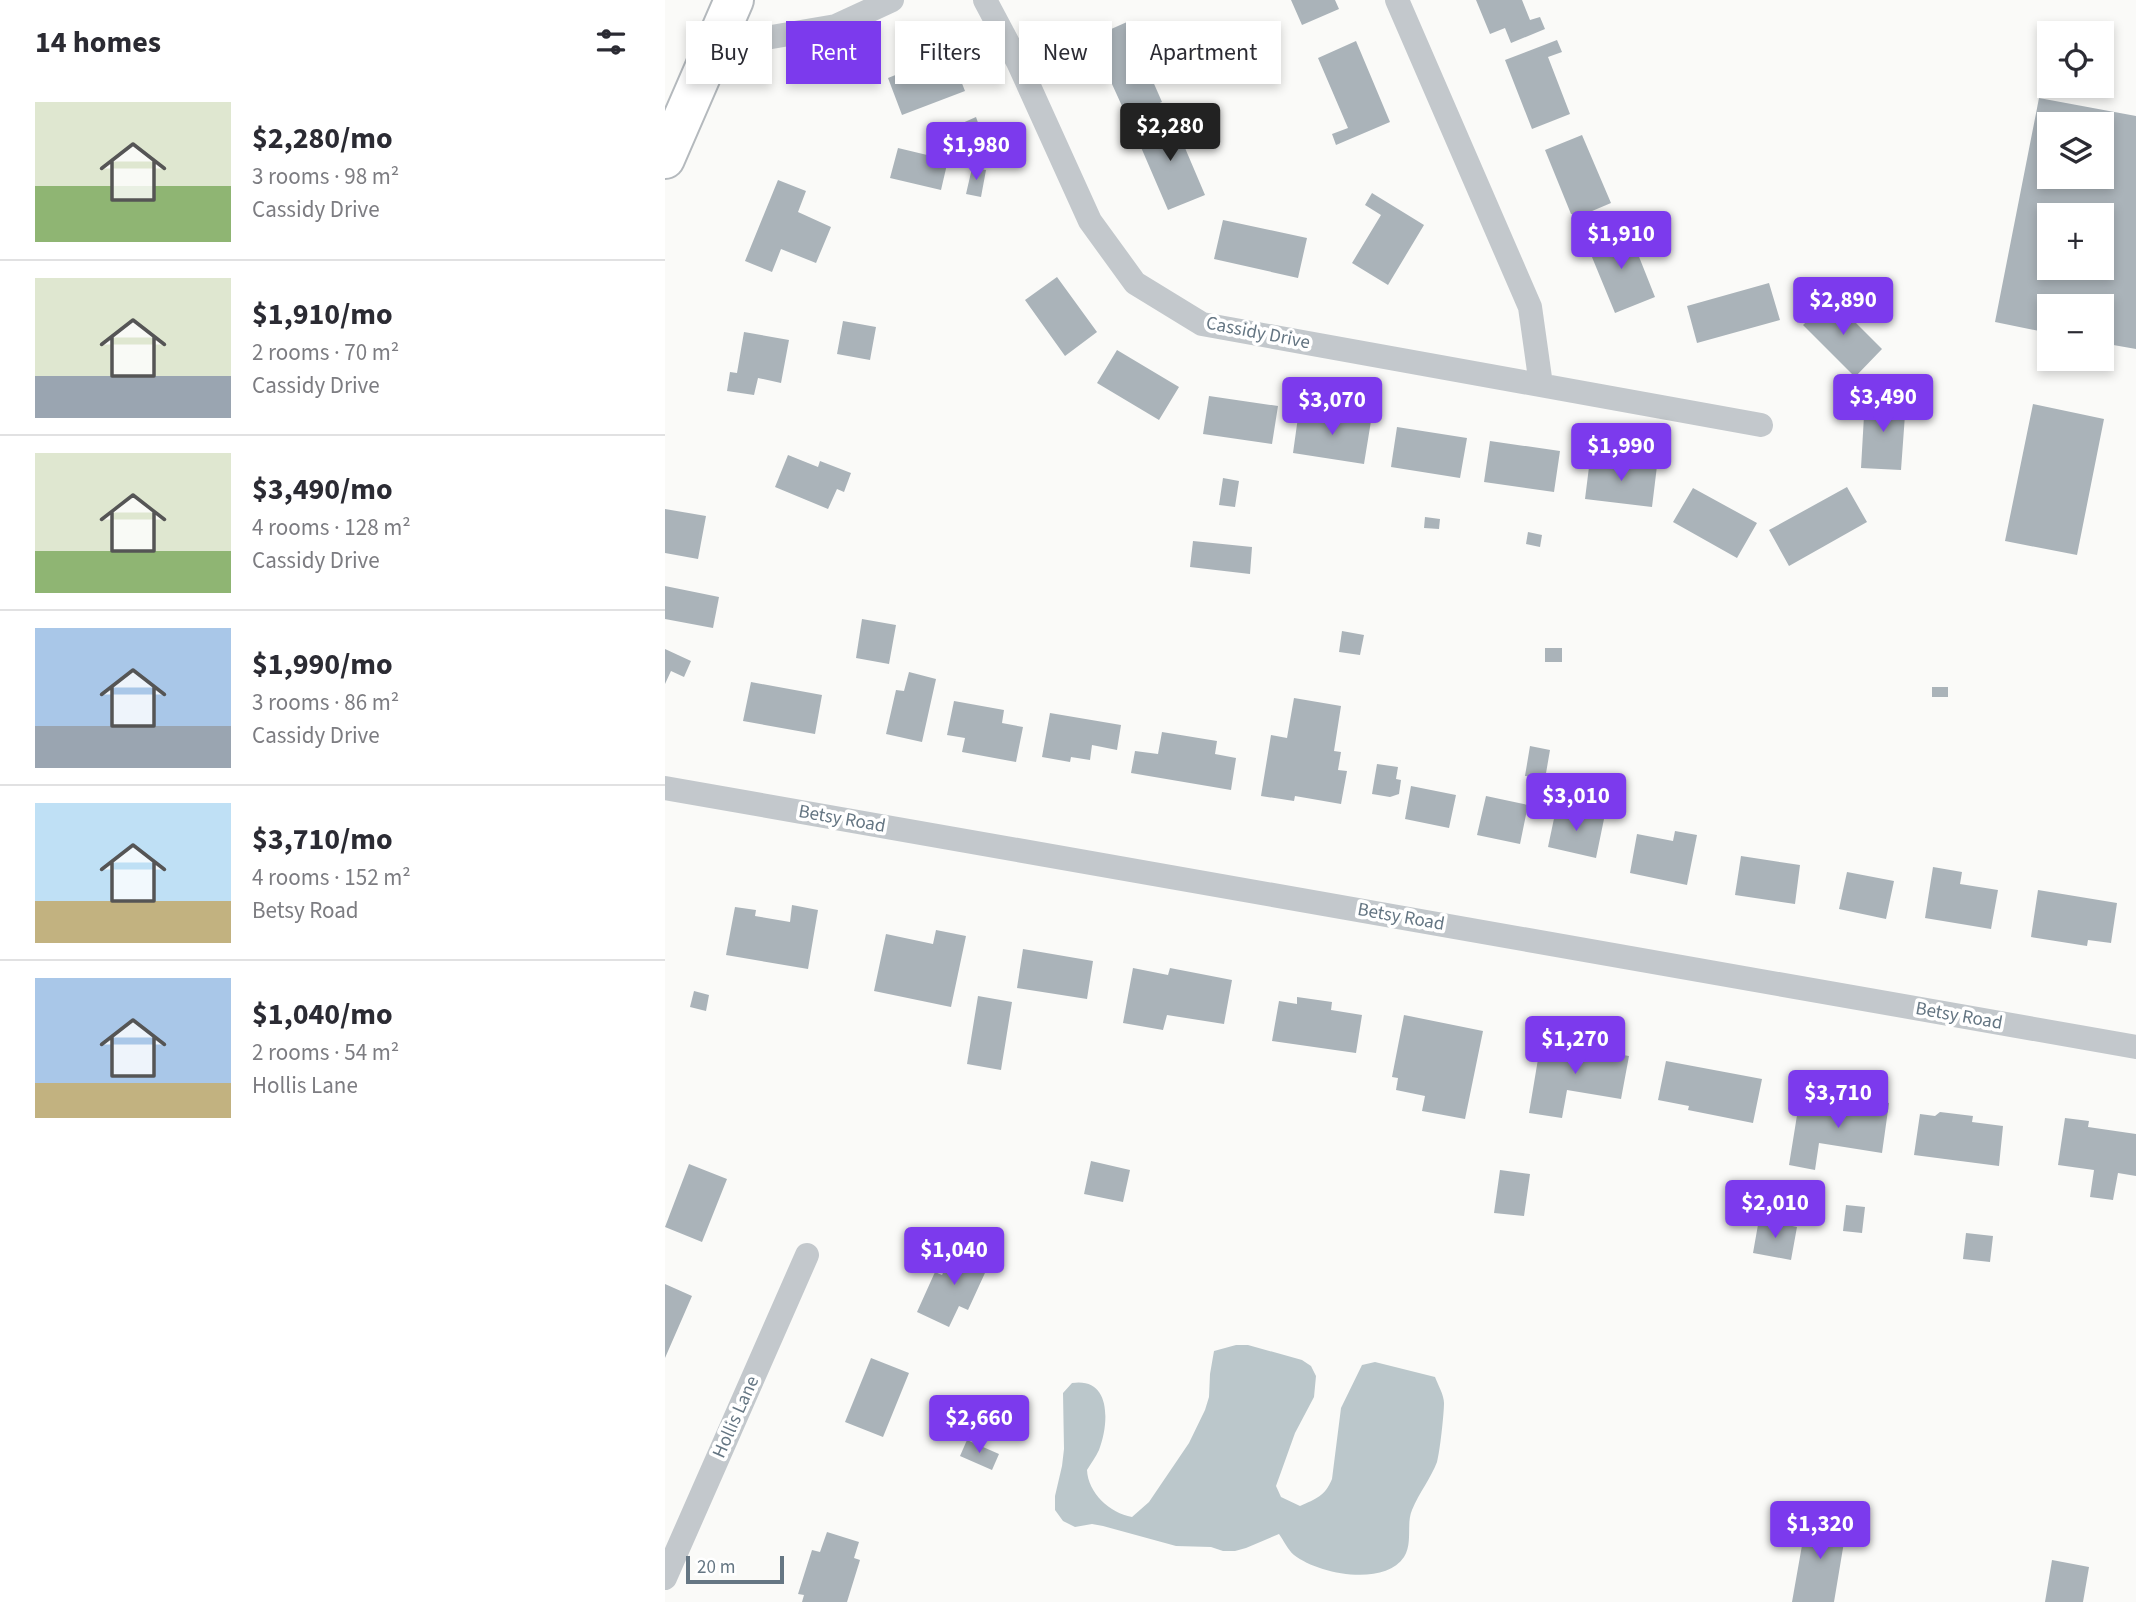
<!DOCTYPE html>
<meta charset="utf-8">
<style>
:root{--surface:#fff;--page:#f2f2f3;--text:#2b2b33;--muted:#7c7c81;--line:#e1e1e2;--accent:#7c3aed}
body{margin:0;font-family:"Source Sans 3",sans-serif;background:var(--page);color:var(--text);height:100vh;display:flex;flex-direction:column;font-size:26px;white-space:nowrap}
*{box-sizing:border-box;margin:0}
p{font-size:23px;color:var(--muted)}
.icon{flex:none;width:38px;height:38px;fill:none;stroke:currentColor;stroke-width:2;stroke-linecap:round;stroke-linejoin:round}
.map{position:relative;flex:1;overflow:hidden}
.side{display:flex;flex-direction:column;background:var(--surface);width:665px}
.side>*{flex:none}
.banner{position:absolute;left:21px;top:21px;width:665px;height:63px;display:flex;gap:14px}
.tools{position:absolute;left:1372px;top:21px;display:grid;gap:14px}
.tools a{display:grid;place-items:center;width:77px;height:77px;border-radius:0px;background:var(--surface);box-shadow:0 4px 10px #0003;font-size:35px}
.scale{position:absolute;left:21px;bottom:18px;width:98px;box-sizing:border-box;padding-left:7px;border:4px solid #657683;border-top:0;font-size:19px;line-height:24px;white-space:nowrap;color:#657683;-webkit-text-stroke:5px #fff;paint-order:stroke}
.price{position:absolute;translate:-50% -60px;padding:0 16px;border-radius:7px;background:var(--accent);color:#fff;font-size:23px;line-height:46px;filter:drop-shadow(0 2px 4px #0008)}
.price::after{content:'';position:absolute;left:50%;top:42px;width:21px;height:16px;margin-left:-10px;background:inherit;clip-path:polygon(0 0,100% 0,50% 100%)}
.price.active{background:#222;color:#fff}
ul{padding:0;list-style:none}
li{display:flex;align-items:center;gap:21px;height:175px;padding:0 35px}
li+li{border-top:2px solid var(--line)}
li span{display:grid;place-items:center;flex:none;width:196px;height:140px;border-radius:0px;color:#555}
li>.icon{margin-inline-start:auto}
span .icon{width:84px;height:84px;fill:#fffc;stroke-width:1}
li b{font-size:30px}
h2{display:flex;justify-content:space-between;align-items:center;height:84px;padding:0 35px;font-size:30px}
.tag{padding:0 24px;border-radius:0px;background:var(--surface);box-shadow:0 4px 10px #0003;font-size:24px;line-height:63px}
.tag.active{background:var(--accent);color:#fff}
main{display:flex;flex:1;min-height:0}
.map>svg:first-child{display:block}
.water{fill:#bbc7cb}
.building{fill:#aab3b9;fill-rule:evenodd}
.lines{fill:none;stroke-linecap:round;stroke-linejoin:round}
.highway-casing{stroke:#b4b9bd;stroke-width:42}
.street{stroke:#c3c8cc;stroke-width:24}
.highway{stroke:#fff;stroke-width:38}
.labels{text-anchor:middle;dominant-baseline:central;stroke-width:7;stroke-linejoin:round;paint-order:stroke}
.street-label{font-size:19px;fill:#657683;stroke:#fff}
</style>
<main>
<section class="side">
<h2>14 homes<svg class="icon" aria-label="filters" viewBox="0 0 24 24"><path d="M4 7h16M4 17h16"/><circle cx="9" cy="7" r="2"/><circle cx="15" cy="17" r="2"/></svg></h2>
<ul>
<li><span style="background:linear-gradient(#dfe7d0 60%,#8fb573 0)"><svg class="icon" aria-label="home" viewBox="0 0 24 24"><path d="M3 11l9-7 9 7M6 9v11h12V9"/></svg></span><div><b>$2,280/mo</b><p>3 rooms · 98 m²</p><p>Cassidy Drive</p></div></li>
<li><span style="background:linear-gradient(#dfe7d0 70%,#9aa5b1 0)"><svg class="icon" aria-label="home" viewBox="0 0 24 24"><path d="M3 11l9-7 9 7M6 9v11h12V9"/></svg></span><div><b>$1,910/mo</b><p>2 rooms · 70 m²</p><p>Cassidy Drive</p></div></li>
<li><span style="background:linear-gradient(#dfe7d0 70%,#8fb573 0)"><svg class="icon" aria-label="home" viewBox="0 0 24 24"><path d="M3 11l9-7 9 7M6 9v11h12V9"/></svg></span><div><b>$3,490/mo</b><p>4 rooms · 128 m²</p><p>Cassidy Drive</p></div></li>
<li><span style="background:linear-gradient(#a9c7e8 70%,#9aa5b1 0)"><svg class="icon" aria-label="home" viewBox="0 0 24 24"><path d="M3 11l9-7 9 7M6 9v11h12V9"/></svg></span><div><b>$1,990/mo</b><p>3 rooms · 86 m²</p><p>Cassidy Drive</p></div></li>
<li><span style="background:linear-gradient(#bfe0f5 70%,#c2b280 0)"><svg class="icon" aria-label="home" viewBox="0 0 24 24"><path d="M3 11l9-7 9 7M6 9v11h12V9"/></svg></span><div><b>$3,710/mo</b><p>4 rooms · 152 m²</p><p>Betsy Road</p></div></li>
<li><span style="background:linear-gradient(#a9c7e8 75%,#c2b280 0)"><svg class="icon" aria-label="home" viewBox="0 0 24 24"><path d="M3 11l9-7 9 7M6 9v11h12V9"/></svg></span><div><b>$1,040/mo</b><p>2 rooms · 54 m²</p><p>Hollis Lane</p></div></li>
</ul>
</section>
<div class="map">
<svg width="1471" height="1602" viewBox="0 0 1471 1602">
<rect width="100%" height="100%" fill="#fafaf8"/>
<!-- water -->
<path class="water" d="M 571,1345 L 583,1345 L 637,1360 L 646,1366 L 651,1376 L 649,1397 L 630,1433 L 611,1486 L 616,1497 L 635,1506 C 651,1499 660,1496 667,1479 L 676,1408 L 697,1365 L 710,1362 L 770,1377 C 773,1385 779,1395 779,1403 C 779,1414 775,1451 772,1462 C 766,1478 754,1493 747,1510 C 741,1524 748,1543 739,1557 C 719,1587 653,1574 629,1555 C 623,1550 619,1541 614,1534 L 581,1548 L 570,1551 L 558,1551 L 546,1547 L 511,1546 L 438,1526 L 427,1524 L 410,1527 L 398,1521 L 390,1510 L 390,1496 L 397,1466 L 399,1449 L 398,1393 L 407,1383 C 447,1377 444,1424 434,1450 C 431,1457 426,1463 422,1470 C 423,1493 445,1513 467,1517 L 484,1502 L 524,1443 L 540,1410 L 544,1397 L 545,1374 L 549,1351 Z"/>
<!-- building -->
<path class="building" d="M 626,0 L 670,0 L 674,9 L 637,25 Z
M 811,0 L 857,0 L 865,20 L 875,17 L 880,29 L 846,43 L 840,28 L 825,34 Z
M 462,22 L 497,102 L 462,117 L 426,38 Z
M 892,40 L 897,52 L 883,57 L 905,114 L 867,129 L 840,60 Z
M 691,41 L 725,122 L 671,145 L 667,134 L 683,128 L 653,58 Z
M 285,53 L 300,91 L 237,115 L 223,78 Z
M 1374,98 L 1471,116 L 1471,349 L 1437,343 L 1437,306 L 1384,306 L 1384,333 L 1330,322 ZM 1384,124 L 1437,124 L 1437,177 L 1384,177 ZM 1384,215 L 1437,215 L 1437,268 L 1384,268 Z
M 506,115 L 540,195 L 503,210 L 469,131 Z
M 311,117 L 317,134 L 284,147 L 277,132 Z
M 917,135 L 946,203 L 913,217 L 906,214 L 880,150 Z
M 233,148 L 283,160 L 276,190 L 225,178 Z
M 307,168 L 321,170 L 316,197 L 301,194 Z
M 113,180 L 141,191 L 133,212 L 166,227 L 151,263 L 116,249 L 107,272 L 80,261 Z
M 707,193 L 759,225 L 723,285 L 687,263 L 716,215 L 700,205 Z
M 558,220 L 642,238 L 633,278 L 549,259 Z
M 963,229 L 990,297 L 950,313 L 922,245 Z
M 392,277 L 432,332 L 400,356 L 360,300 Z
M 1104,283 L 1115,320 L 1032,343 L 1022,306 Z
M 1166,298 L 1217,349 L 1190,377 L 1138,325 Z
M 178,321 L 211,327 L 205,360 L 172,354 Z
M 79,332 L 124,340 L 116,383 L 93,378 L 89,395 L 62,391 L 65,372 L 72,373 Z
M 452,350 L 514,387 L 494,420 L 432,383 Z
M 544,396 L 613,406 L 607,444 L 538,434 Z
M 1200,398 L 1241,401 L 1236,470 L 1196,468 Z
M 1368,404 L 1439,419 L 1412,555 L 1340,541 Z
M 634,410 L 706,421 L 699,464 L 628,453 Z
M 732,427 L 802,438 L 795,478 L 726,467 Z
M 825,441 L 895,451 L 889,492 L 819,482 Z
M 123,455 L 153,467 L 155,461 L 186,473 L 179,492 L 172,489 L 163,509 L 110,487 Z
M 925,459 L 992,466 L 987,507 L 920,499 Z
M 558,478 L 574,481 L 570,507 L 554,505 Z
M 1182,487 L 1202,522 L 1124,566 L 1104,530 Z
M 1028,488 L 1092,523 L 1072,558 L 1008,522 Z
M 0,509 L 41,516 L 33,559 L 0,553 Z
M 760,517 L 775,519 L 774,529 L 759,528 Z
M 863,532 L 877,535 L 875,547 L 861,544 Z
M 528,541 L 587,547 L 585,574 L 525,567 Z
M 0,586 L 54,597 L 48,628 L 0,619 Z
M 197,619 L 231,625 L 224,664 L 191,658 Z
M 677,631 L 699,635 L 695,655 L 674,652 Z
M 880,648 L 897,648 L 897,662 L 880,662 Z
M 0,649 L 26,661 L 19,677 L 6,671 L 0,684 Z
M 244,672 L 271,679 L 257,742 L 221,734 L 231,690 L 239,691 Z
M 86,682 L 157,695 L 150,734 L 78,721 Z
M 1267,687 L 1283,687 L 1283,697 L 1267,697 Z
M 629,698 L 676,706 L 669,751 L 676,752 L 673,770 L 682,771 L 676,804 L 630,796 L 629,801 L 596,796 L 606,735 L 622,738 Z
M 289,701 L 339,710 L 337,723 L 358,727 L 351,762 L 297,752 L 300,738 L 282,735 Z
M 385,713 L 456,725 L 452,750 L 427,745 L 425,760 L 406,757 L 405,762 L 377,757 Z
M 497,732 L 552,741 L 550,754 L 571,758 L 566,790 L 466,773 L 470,751 L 493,754 Z
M 865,746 L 885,750 L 880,779 L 860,776 Z
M 712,764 L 733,767 L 731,779 L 736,780 L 734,794 L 725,797 L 707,794 Z
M 746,786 L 791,795 L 784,828 L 740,819 Z
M 821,796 L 863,805 L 855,844 L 812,835 Z
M 891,809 L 939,819 L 931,858 L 883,847 Z
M 1010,831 L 1032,835 L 1022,885 L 965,873 L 972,834 L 1008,841 Z
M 1076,856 L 1135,865 L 1130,904 L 1070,895 Z
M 1268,867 L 1297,872 L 1295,884 L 1333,890 L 1326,929 L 1260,918 Z
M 1182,872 L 1229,881 L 1221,919 L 1174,909 Z
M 1373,890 L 1452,903 L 1446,943 L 1423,940 L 1422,946 L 1366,937 Z
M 127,905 L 153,910 L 143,969 L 61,955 L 70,907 L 91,910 L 90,916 L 125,922 Z
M 271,930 L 301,936 L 286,1007 L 209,991 L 221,934 L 268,944 Z
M 358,949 L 428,961 L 422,999 L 352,988 Z
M 468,968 L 503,975 L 505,968 L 567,980 L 559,1024 L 502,1015 L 498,1030 L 458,1023 Z
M 29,991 L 44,995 L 41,1011 L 25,1007 Z
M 313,996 L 347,1002 L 336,1070 L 302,1064 Z
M 632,997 L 667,1002 L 666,1010 L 697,1015 L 691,1053 L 607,1041 L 614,1001 L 632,1004 Z
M 739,1015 L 818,1031 L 800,1119 L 757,1111 L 760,1096 L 731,1090 L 733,1078 L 727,1077 Z
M 876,1041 L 964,1056 L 956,1099 L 902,1090 L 897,1118 L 864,1113 Z
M 1001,1061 L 1097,1079 L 1088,1123 L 1023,1110 L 1024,1106 L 993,1100 Z
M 1186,1097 L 1224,1103 L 1217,1153 L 1154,1143 L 1150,1170 L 1124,1165 L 1134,1103 L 1184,1111 Z
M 1275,1112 L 1308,1116 L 1307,1122 L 1338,1126 L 1334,1166 L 1249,1155 L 1255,1114 L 1270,1116 Z
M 1400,1118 L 1424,1121 L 1423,1127 L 1471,1134 L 1471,1176 L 1453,1173 L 1448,1200 L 1425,1197 L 1429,1170 L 1393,1165 Z
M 426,1161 L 465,1170 L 458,1202 L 419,1194 Z
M 24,1164 L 62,1179 L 37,1242 L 0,1227 Z
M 835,1170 L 865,1174 L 859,1216 L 829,1213 Z
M 1181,1205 L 1200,1207 L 1197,1233 L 1178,1231 Z
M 1094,1219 L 1132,1227 L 1126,1260 L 1088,1253 Z
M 1301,1233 L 1328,1236 L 1325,1262 L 1298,1259 Z
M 291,1246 L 325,1262 L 303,1310 L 294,1306 L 284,1327 L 252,1312 L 270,1272 L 277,1275 Z
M 0,1284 L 27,1296 L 0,1358 Z
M 206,1358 L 244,1373 L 218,1437 L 180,1422 Z
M 302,1440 L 334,1454 L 327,1470 L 295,1456 Z
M 1142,1517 L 1182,1524 L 1169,1602 L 1127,1602 Z
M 162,1532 L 194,1542 L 189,1558 L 195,1560 L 182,1602 L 137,1602 L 139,1595 L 133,1594 L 147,1550 L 155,1552 Z
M 1387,1560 L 1424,1567 L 1418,1602 L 1380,1602 Z"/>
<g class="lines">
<defs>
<path id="highway" d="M 0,159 L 69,0"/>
</defs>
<!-- highway casing -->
<use href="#highway" class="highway-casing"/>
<!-- street -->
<path class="street" d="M 320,0 L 353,62 L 425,221 L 470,283 L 537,324 L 1096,425
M 732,0 L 865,307 L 876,385
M 48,47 L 171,26 L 227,0
M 0,788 L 1471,1047
M 0,1578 L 142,1255"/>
<!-- highway -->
<use href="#highway" class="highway"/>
</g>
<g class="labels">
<!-- street labels -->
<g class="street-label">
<text transform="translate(593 333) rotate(11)">Cassidy Drive</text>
<text transform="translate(177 819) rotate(10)">Betsy Road</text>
<text transform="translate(736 917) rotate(10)">Betsy Road</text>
<text transform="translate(1294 1016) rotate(10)">Betsy Road</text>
<text transform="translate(71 1417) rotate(-66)">Hollis Lane</text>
</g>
</g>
</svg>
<div class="tools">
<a><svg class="icon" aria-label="locate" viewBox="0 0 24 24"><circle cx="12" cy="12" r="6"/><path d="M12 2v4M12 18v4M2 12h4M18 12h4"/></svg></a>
<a><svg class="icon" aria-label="layers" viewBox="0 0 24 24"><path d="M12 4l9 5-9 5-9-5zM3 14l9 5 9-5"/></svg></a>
<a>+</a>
<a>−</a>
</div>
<div class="scale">20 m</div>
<b class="price active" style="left:505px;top:163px">$2,280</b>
<b class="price" style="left:311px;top:182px">$1,980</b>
<b class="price" style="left:956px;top:271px">$1,910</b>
<b class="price" style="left:1178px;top:337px">$2,890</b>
<b class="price" style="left:1218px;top:434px">$3,490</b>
<b class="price" style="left:667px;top:437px">$3,070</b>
<b class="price" style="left:956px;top:483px">$1,990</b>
<b class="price" style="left:911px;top:833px">$3,010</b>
<b class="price" style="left:910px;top:1076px">$1,270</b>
<b class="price" style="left:1173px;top:1130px">$3,710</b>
<b class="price" style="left:1110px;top:1240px">$2,010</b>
<b class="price" style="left:289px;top:1287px">$1,040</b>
<b class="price" style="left:314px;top:1455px">$2,660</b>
<b class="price" style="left:1155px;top:1561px">$1,320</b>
<div class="banner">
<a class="tag">Buy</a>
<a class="tag active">Rent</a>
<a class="tag">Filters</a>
<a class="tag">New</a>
<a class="tag">Apartment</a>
</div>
</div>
</main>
